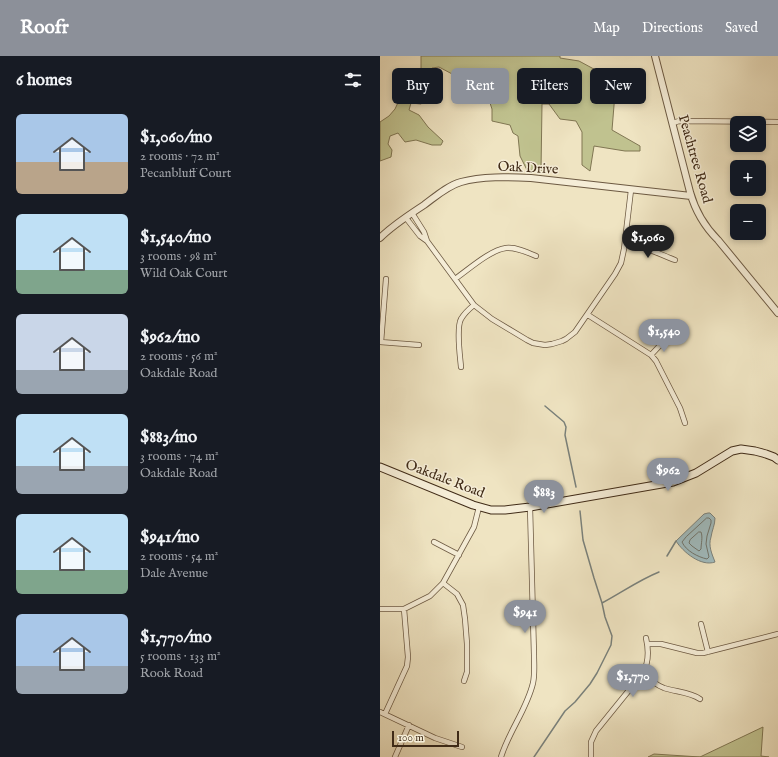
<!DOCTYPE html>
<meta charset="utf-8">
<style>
:root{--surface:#171b24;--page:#242831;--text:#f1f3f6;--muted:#9ea1a6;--accent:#8c9099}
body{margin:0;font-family:"IM FELL English",serif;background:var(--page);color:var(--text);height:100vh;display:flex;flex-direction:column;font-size:15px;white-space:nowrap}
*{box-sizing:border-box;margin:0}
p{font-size:13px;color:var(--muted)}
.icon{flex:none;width:22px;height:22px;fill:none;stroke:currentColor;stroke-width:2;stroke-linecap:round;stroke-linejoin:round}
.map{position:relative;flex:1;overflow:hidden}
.panel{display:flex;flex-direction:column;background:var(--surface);width:380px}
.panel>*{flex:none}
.guide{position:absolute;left:12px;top:12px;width:326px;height:36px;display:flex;gap:8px}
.tools{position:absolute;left:350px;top:60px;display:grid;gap:8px}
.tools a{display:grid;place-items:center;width:36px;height:36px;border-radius:6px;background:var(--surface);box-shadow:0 2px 6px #0003;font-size:20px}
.scale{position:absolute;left:12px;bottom:10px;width:67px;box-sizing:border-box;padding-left:4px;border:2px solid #402b17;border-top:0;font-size:11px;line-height:14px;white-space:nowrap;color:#402b17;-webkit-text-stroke:3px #f5edd7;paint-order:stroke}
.price{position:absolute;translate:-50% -34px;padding:0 9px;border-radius:14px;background:var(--accent);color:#fff;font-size:13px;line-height:26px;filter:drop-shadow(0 1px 2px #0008)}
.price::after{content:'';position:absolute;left:50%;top:24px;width:12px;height:9px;margin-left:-6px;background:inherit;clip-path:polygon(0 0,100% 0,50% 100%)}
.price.selected{background:#222;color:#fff}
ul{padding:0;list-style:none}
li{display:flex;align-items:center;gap:12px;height:100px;padding:0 16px}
li span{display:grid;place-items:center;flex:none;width:112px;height:80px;border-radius:6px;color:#555}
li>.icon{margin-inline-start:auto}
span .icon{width:48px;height:48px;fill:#fffc;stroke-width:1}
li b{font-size:17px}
h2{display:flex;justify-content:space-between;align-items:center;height:48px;padding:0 16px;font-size:17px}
.tag{padding:0 14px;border-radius:6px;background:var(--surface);box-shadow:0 2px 6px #0003;font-size:14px;line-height:36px}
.tag.selected{background:var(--accent);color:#fff}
header{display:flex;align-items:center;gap:24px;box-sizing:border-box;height:56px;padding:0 20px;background:var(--accent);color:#fff}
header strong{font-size:19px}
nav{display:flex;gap:22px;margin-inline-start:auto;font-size:14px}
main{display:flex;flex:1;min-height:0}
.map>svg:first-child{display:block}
.green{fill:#c0c28f;stroke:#807653}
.water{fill:#a0bbbe;stroke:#7a817b}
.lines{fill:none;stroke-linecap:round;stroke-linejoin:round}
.shore{stroke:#70736a;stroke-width:1}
.stream{stroke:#7a817b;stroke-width:1.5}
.minor-casing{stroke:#6c5942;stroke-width:6}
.tertiary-casing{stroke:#6c5942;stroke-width:8}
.secondary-casing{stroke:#402b17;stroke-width:9}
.minor{stroke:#f5edd7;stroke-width:4.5}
.tertiary{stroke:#f5edd7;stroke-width:6}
.secondary{stroke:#f5edd7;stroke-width:7}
.labels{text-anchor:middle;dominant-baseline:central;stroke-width:3;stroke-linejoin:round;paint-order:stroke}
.street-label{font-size:14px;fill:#402b17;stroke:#f5edd7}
</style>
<header>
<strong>Roofr</strong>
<nav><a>Map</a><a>Directions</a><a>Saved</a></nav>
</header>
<main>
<section class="panel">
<h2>6 homes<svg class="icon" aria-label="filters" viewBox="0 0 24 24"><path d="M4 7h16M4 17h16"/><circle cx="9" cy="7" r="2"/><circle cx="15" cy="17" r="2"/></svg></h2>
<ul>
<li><span style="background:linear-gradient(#a9c7e8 60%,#b9a48a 0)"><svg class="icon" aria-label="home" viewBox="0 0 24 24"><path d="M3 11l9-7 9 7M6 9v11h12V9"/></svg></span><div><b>$1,060/mo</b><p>2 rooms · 72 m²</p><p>Pecanbluff Court</p></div></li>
<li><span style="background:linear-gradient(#bfe0f5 70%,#7fa58c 0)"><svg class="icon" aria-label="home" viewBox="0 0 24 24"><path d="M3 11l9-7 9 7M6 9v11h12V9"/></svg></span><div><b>$1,540/mo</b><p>3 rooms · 98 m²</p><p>Wild Oak Court</p></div></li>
<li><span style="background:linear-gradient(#c9d6e8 70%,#9aa5b1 0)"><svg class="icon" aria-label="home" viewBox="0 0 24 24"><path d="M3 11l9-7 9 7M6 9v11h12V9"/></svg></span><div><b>$962/mo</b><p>2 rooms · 56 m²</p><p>Oakdale Road</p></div></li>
<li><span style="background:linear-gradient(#bfe0f5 65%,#9aa5b1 0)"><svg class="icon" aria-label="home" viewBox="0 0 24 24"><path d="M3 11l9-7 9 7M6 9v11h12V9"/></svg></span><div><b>$883/mo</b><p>3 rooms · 74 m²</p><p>Oakdale Road</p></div></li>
<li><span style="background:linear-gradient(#bfe0f5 70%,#7fa58c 0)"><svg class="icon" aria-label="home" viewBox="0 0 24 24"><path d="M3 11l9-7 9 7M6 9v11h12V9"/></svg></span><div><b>$941/mo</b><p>2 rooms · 54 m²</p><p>Dale Avenue</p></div></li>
<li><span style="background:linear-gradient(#a9c7e8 65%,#9aa5b1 0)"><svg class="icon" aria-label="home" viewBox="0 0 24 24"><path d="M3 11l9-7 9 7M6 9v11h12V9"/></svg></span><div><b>$1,770/mo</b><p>5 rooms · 133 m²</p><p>Rook Road</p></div></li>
</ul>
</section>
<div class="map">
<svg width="398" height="701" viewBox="0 0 398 701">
<rect width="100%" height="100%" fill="#efe4c2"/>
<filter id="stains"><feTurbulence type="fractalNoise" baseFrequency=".005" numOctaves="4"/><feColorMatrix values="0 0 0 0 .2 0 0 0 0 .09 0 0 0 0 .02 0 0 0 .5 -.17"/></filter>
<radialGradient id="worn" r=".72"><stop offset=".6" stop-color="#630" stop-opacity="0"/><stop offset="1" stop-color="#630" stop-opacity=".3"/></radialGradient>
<!-- green -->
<path class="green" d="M 41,0 L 180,0 L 180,2 L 199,5 L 236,25 L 232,74 L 260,90 L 260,95 L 245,95 L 214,90 L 210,115 L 202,109 L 202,76 L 196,65 L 180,63 L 169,48 L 162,48 L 161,115 L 147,114 L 140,100 L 138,80 L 133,77 L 130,69 L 112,65 L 112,53 L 109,44 C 104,42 99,39 94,37 C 80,32 80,34 74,19 L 59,11 L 52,12 L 45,25 L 52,31 L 53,38 L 41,48 L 31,47 L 29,54 L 39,59 L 48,71 L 63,85 L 61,89 L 52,89 L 36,84 L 25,86 L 18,77 L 10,80 L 8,88 L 12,94 L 11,101 L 0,105 L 0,66 L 9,60 L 15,53 L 22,38 L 33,28 L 41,16 Z
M 383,671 L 381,700 L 389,701 L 268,701 L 274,698 L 320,701 Z"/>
<!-- water -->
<path class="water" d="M 328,457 L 330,457 L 335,462 C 335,469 332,474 331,481 C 328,490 332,498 335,506 C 321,511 303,496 296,485 L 324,458 Z"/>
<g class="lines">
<!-- shore -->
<path class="shore" d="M 327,462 L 329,462 L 331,464 L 331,467 L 327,480 L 326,488 L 329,501 L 327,503 C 318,501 306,495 302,486 L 306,481 Z
M 319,476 L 321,476 C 323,481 321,488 321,493 L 319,495 L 312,490 L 309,487 L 310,484 Z"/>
<!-- stream -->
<path class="stream" d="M 165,350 L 184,366 L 186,371 L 185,379 L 196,431
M 200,455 L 203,484 L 214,522 L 222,547
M 287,500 L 296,485
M 154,701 L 185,655 L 195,646 L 210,628 L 217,617 L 231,589 L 232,580 L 225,561 L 222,547 C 241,537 259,524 279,516"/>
<defs>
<path id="minor" d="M 293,67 L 299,65 L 398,66
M 26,162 L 40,180 L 47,185 L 44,176 L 32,157
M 47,185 L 94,249 L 112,263 L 147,284 L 153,287 L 165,289 L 172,288 L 182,285 L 186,283 L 195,276 L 235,218 L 241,207 L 244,193 L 251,134
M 245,187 C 262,189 279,198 295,204
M 75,223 C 88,214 110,194 126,192 C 136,191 147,196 156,200
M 208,259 L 271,299 L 276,305 L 300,352 L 305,367
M 0,286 L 39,289
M 1,286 L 6,223
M 271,299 L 285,284
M 81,311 C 80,300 76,272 81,263 C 84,258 89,253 94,249
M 54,486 L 79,499
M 63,527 L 77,538 L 83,549 L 85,563 L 87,588 L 87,616 L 84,625
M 0,553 L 24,553 L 50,540 L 63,527 L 94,471 L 99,451
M 321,568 L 328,596
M 267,588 L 281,588 L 317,597 L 323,597 L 398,578
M 263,617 C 269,623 276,629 284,632 C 296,636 310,636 320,643
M 0,656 L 55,682 L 82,691
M 5,658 L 27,610 L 28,601 L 24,553
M 15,701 L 29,669
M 121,701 C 129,675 147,653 153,627 C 155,618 154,608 154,599 L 150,451
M 211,701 L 211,686 L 216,675 L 263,617 C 269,606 269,595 266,582"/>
<path id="tertiary" d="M 275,0 L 310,136 C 315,154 325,171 338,184 L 398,257
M 0,182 C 13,169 29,159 44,149 C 55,141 67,130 81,126 C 102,120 128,121 151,122 L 311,140"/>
<path id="secondary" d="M 0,411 L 93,449 L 111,454 L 125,454 L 150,451 L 293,426 L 316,417 L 352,395 L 361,393 L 375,395 L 386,398 L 394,401 L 398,404"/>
</defs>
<!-- minor casing -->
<use href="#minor" class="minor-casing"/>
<!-- tertiary casing -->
<use href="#tertiary" class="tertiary-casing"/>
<!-- secondary casing -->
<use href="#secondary" class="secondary-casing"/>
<!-- minor -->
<use href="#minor" class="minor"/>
<!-- tertiary -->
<use href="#tertiary" class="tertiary"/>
<!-- secondary -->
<use href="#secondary" class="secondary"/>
</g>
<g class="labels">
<!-- street labels -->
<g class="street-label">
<text transform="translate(315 103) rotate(74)">Peachtree Road</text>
<text transform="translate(148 112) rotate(3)">Oak Drive</text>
<text transform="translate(65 423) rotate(21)">Oakdale Road</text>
</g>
</g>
<rect width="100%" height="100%" filter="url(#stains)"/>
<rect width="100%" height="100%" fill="url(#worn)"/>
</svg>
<div class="tools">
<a><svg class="icon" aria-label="layers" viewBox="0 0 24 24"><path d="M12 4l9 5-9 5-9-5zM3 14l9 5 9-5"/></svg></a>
<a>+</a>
<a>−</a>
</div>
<div class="scale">100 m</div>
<b class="price selected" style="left:268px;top:203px">$1,060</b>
<b class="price" style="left:284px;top:297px">$1,540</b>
<b class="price" style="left:288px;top:436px">$962</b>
<b class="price" style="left:164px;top:458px">$883</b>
<b class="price" style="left:145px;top:578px">$941</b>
<b class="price" style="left:253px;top:642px">$1,770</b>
<div class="guide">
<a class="tag">Buy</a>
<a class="tag selected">Rent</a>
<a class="tag">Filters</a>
<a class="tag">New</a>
</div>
</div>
</main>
